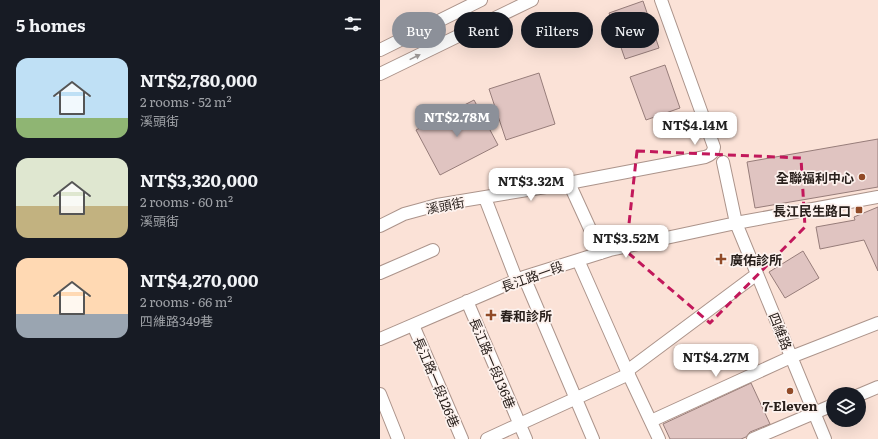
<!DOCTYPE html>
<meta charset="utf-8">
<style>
:root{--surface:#171b24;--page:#20242c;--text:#f1f3f6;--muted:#9ea1a6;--accent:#8c9099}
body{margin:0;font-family:Literata,"Noto Sans TC",serif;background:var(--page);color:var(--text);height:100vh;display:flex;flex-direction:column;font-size:15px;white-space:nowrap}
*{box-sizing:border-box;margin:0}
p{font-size:13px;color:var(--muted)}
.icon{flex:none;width:22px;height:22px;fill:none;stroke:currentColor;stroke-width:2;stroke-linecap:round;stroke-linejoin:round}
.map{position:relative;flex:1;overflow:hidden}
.drawer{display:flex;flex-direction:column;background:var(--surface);width:380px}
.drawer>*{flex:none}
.hud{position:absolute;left:12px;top:12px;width:380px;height:36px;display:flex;gap:8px}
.tools{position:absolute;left:446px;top:387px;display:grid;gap:8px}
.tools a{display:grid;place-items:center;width:40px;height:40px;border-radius:50%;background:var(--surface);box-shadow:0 4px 16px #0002;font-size:20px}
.price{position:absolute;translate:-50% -34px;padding:0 9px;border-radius:8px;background:#fff;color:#222;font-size:13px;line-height:26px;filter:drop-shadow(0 1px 2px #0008)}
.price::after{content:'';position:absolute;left:50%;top:24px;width:12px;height:9px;margin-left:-6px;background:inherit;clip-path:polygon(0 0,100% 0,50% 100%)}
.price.on{background:var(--accent);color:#fff}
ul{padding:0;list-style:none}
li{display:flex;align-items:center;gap:12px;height:100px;padding:0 16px}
li span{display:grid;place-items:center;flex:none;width:112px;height:80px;border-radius:12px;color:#555}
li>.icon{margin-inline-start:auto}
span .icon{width:48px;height:48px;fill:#fffc;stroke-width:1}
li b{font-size:17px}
h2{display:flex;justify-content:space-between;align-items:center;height:48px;padding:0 16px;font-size:17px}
.tag{padding:0 14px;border-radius:18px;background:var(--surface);box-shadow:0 4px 16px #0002;font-size:14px;line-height:36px}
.tag.on{background:var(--accent);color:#fff}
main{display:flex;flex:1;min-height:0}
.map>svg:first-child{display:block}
.building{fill:#e0c4c1;stroke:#977d7a}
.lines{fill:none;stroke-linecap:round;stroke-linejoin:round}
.minor-casing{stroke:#ac948b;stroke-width:14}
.minor{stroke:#fff;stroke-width:12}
.oneway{fill:#9f9b99}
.marked{fill:none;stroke:#c2185b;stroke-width:3;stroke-dasharray:8 5;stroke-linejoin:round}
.poi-dot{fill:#914a27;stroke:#fdf2ee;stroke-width:1.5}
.labels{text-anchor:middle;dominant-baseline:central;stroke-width:3.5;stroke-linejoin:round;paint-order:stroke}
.poi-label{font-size:13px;font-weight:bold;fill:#29201c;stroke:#fdf2ee;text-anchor:end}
.street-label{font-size:13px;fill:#29201c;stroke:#fdf2ee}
</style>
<main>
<section class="drawer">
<h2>5 homes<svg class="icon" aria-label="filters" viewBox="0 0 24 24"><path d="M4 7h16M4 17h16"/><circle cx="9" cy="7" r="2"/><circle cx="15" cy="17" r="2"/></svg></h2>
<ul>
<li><span style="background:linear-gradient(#bfe0f5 75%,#8fb573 0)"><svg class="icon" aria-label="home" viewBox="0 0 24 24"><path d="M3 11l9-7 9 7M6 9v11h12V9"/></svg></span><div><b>NT$2,780,000</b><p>2 rooms · 52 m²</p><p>溪頭街</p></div></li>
<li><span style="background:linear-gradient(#dfe7d0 60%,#c2b280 0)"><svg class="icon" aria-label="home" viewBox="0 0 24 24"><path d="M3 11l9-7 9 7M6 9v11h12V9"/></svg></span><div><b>NT$3,320,000</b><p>2 rooms · 60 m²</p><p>溪頭街</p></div></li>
<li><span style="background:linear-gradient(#ffd9b3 70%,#9aa5b1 0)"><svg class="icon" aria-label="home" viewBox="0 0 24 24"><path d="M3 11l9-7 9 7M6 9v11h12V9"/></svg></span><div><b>NT$4,270,000</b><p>2 rooms · 66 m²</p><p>四維路349巷</p></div></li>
</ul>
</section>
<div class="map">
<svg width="498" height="439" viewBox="0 0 498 439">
<rect width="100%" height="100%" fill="#fbe2d7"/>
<!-- building -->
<path class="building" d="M 263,1 L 279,48 L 245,59 L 229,13 Z
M 285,65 L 300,108 L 266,120 L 250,77 Z
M 159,73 L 175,124 L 126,140 L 109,89 Z
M 94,100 L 118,145 L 60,175 L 36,130 Z
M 498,139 L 498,187 L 375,208 L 367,162 Z
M 498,207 L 498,271 L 484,240 L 440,249 L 436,227 L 475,220 L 474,217 Z
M 423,251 L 439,278 L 405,298 L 389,272 Z
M 371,383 L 390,424 L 370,432 L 366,437 L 361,439 L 290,439 L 283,424 Z"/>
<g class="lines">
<defs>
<path id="minor" d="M 0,50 L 101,0
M 0,74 L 152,0
M 343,162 L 356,223 L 445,439
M 189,183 L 221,253
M 105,198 L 137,281
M 0,226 L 24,214 L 57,205 L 178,185 L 325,157 C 331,155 333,153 334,147 L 281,0
M 198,260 L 247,371 L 279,439
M 0,273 L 53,250
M 144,277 L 213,439
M 87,301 L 146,439
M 33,325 L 82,439
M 0,339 L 144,277 L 230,250 L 356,223 L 498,197
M 247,371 L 377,274
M 0,394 L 18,439
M 479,395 L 498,387
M 271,421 L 411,357 L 498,323
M 107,439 L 249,374
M 373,439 L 453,405"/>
</defs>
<!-- minor casing -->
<use href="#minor" class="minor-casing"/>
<!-- minor -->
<use href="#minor" class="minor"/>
</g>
<!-- one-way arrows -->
<defs><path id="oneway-solid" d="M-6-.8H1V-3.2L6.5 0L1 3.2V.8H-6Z"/></defs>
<use class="oneway" href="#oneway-solid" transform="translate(35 57) rotate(-26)"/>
<!-- marked area -->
<path class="marked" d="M 257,151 L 421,158 L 425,227 L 330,323 L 246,251 Z"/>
<!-- markers -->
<g class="poi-dot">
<circle cx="482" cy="177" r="4"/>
<rect x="475" y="206" width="8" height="8" rx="2"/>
<path d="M339 253h4v4h4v4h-4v4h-4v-4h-4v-4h4z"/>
<path d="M109 309h4v4h4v4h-4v4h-4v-4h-4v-4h4z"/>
<circle cx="410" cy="391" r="4"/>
</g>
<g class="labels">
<!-- poi labels -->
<g class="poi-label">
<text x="474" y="177">全聯福利中心</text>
<text x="471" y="210">長江民生路口</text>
<text x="350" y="259" text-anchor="start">廣佑診所</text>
<text x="120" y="315" text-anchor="start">春和診所</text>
<text x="410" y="405" text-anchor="middle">7-Eleven</text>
</g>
<!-- street labels -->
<g class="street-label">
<text transform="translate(65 205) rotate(-11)">溪頭街</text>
<text transform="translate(152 276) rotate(-20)">長江路一段</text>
<text transform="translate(401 331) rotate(68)">四維路</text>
<text transform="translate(113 363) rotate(67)">長江路一段136巷</text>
<text transform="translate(57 382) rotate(67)">長江路一段126巷</text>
</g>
</g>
</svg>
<div class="tools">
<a><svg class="icon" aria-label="layers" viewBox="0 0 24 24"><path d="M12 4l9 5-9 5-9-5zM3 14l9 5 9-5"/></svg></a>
</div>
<b class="price on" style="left:77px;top:138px">NT$2.78M</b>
<b class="price" style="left:315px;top:146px">NT$4.14M</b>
<b class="price" style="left:151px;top:202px">NT$3.32M</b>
<b class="price" style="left:246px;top:259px">NT$3.52M</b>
<b class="price" style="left:336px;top:378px">NT$4.27M</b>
<div class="hud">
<a class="tag on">Buy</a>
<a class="tag">Rent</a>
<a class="tag">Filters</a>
<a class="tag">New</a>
</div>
</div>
</main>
